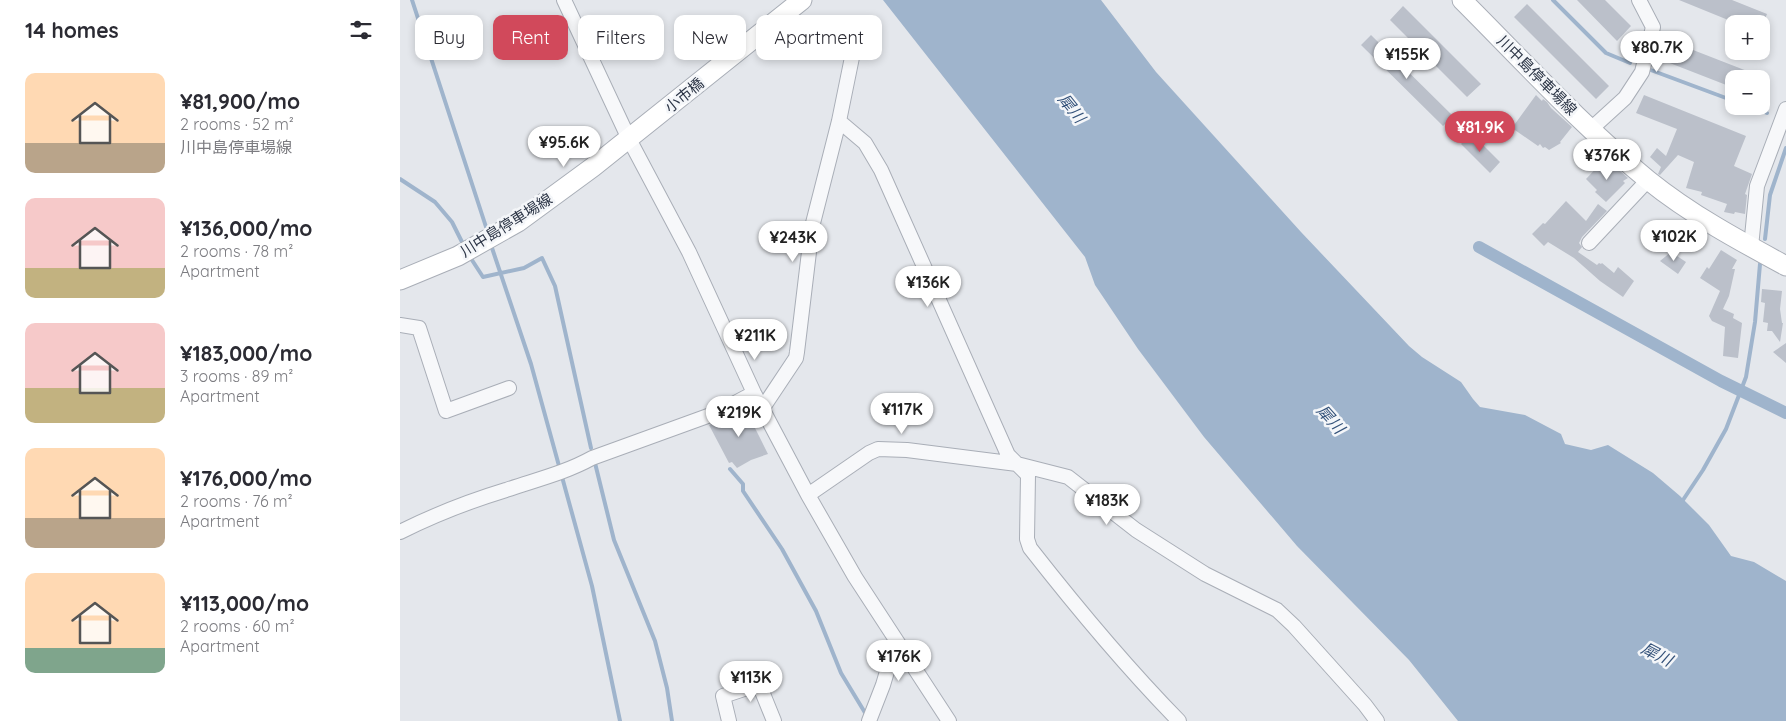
<!DOCTYPE html>
<meta charset="utf-8">
<style>
:root{--surface:#fff;--page:#f7f7f7;--text:#2b2b33;--muted:#7c7c81;--accent:#d1495b}
body{margin:0;font-family:Quicksand,"Noto Sans JP",sans-serif;background:var(--page);color:var(--text);height:100vh;display:flex;flex-direction:column;font-size:19px;white-space:nowrap}
*{box-sizing:border-box;margin:0}
p{font-size:16px;color:var(--muted)}
.icon{flex:none;width:28px;height:28px;fill:none;stroke:currentColor;stroke-width:2;stroke-linecap:round;stroke-linejoin:round}
.map{position:relative;flex:1;overflow:hidden}
.side{display:flex;flex-direction:column;background:var(--surface);width:400px}
.side>*{flex:none}
.hud{position:absolute;left:15px;top:15px;width:475px;height:45px;display:flex;gap:10px}
.tools{position:absolute;left:1325px;top:15px;display:grid;gap:10px}
.tools a{display:grid;place-items:center;width:45px;height:45px;border-radius:10px;background:var(--surface);box-shadow:0 2px 8px #0003;font-size:25px}
.price{position:absolute;translate:-50% -42px;padding:0 11px;border-radius:18px;background:#fff;color:#222;font-size:16px;line-height:32px;filter:drop-shadow(0 1px 2px #0008)}
.price::after{content:'';position:absolute;left:50%;top:30px;width:15px;height:11px;margin-left:-8px;background:inherit;clip-path:polygon(0 0,100% 0,50% 100%)}
.price.current{background:var(--accent);color:#fff}
ul{padding:0;list-style:none}
li{display:flex;align-items:center;gap:15px;height:125px;padding:0 25px}
li span{display:grid;place-items:center;flex:none;width:140px;height:100px;border-radius:10px;color:#555}
li>.icon{margin-inline-start:auto}
span .icon{width:60px;height:60px;fill:#fffc;stroke-width:1}
li b{font-size:21px}
h2{display:flex;justify-content:space-between;align-items:center;height:60px;padding:0 25px;font-size:21px}
.chip{padding:0 18px;border-radius:10px;background:var(--surface);box-shadow:0 2px 8px #0003;font-size:18px;line-height:45px}
.chip.current{background:var(--accent);color:#fff}
main{display:flex;flex:1;min-height:0}
.map>svg:first-child{display:block}
.water{fill:#9fb4cc}
.lines{fill:none;stroke-linecap:round;stroke-linejoin:round}
.stream{stroke:#9fb4cc;stroke-width:4}
.canal{stroke:#9fb4cc;stroke-width:12}
.building{fill:#bbc0ca}
.minor-casing{stroke:#a9aeb7;stroke-width:16}
.secondary-casing{stroke:#a9aeb7;stroke-width:21}
.minor{stroke:#f7f8fa;stroke-width:14}
.secondary{stroke:#fff;stroke-width:19}
.labels{text-anchor:middle;dominant-baseline:central;stroke-width:5;stroke-linejoin:round;paint-order:stroke}
.street-label{font-size:15px;fill:#2b3445;stroke:#f4f6f9}
.water-label{font-size:16px;font-style:italic;fill:#34527a;stroke:#f4f6f9}
</style>
<main>
<section class="side">
<h2>14 homes<svg class="icon" aria-label="filters" viewBox="0 0 24 24"><path d="M4 7h16M4 17h16"/><circle cx="9" cy="7" r="2"/><circle cx="15" cy="17" r="2"/></svg></h2>
<ul>
<li><span style="background:linear-gradient(#ffd9b3 70%,#b9a48a 0)"><svg class="icon" aria-label="home" viewBox="0 0 24 24"><path d="M3 11l9-7 9 7M6 9v11h12V9"/></svg></span><div><b>¥81,900/mo</b><p>2 rooms · 52 m²</p><p>川中島停車場線</p></div></li>
<li><span style="background:linear-gradient(#f6c9c9 70%,#c2b280 0)"><svg class="icon" aria-label="home" viewBox="0 0 24 24"><path d="M3 11l9-7 9 7M6 9v11h12V9"/></svg></span><div><b>¥136,000/mo</b><p>2 rooms · 78 m²</p><p>Apartment</p></div></li>
<li><span style="background:linear-gradient(#f6c9c9 65%,#c2b280 0)"><svg class="icon" aria-label="home" viewBox="0 0 24 24"><path d="M3 11l9-7 9 7M6 9v11h12V9"/></svg></span><div><b>¥183,000/mo</b><p>3 rooms · 89 m²</p><p>Apartment</p></div></li>
<li><span style="background:linear-gradient(#ffd9b3 70%,#b9a48a 0)"><svg class="icon" aria-label="home" viewBox="0 0 24 24"><path d="M3 11l9-7 9 7M6 9v11h12V9"/></svg></span><div><b>¥176,000/mo</b><p>2 rooms · 76 m²</p><p>Apartment</p></div></li>
<li><span style="background:linear-gradient(#ffd9b3 75%,#7fa58c 0)"><svg class="icon" aria-label="home" viewBox="0 0 24 24"><path d="M3 11l9-7 9 7M6 9v11h12V9"/></svg></span><div><b>¥113,000/mo</b><p>2 rooms · 60 m²</p><p>Apartment</p></div></li>
</ul>
</section>
<div class="map">
<svg width="1386" height="721" viewBox="0 0 1386 721">
<rect width="100%" height="100%" fill="#e4e7ec"/>
<!-- water -->
<path class="water" d="M 483,0 L 701,0 L 756,72 L 901,232 L 1009,346 L 1022,357 L 1061,382 L 1073,399 L 1080,407 L 1125,415 L 1161,434 L 1165,444 L 1191,450 L 1208,445 L 1253,473 L 1280,496 L 1309,525 L 1331,556 L 1354,562 L 1386,581 L 1386,721 L 1058,721 L 1009,660 L 897,546 L 804,437 L 738,349 L 695,285 L 685,257 Z"/>
<g class="lines">
<!-- stream -->
<path class="stream" d="M 12,0 L 88,233
M 1153,0 L 1206,53 L 1230,63
M 1248,69 L 1334,101
M 1349,106 L 1367,113
M 0,179 L 35,202 L 52,222 L 64,246
M 1365,239 L 1370,195 L 1386,148
M 91,245 L 131,364 L 192,586 L 220,721
M 70,257 L 83,277 L 124,268 L 142,258 L 155,286 L 191,448
M 195,463 L 214,540 L 255,641 L 267,688 L 272,721
M 330,469 L 343,484 L 343,491 L 382,549 L 416,611 L 441,673 L 467,716
M 1283,500 L 1303,470 L 1326,429 L 1346,377 L 1355,322 L 1360,264"/>
<!-- canal -->
<path class="canal" d="M 1079,247 L 1321,381 L 1386,413"/>
</g>
<!-- building -->
<path class="building" d="M 1177,0 L 1205,0 L 1231,26 L 1217,41 Z
M 1279,0 L 1332,0 L 1367,14 L 1363,24 L 1338,24 Z
M 1127,4 L 1209,86 L 1196,99 L 1114,17 Z
M 1003,6 L 1081,84 L 1067,97 L 990,20 Z
M 971,35 L 1053,116 L 1043,126 L 961,45 Z
M 1270,41 L 1365,78 L 1364,79 L 1334,79 L 1334,88 L 1262,60 Z
M 1136,95 L 1142,101 L 1143,99 L 1147,102 L 1151,108 L 1172,127 L 1160,142 L 1161,143 L 1149,150 L 1145,147 L 1143,148 L 1140,144 L 1138,146 L 1112,128 Z
M 1244,95 L 1346,136 L 1334,166 L 1352,174 L 1345,194 L 1347,195 L 1345,214 L 1335,212 L 1334,214 L 1324,212 L 1327,204 L 1301,195 L 1302,192 L 1286,188 L 1294,162 L 1278,155 L 1260,175 L 1258,174 L 1261,167 L 1250,157 L 1257,148 L 1266,156 L 1277,129 L 1236,113 Z
M 1071,133 L 1100,162 L 1090,173 L 1061,144 Z
M 1201,163 L 1206,167 L 1211,163 L 1228,178 L 1223,181 L 1225,183 L 1206,202 L 1195,192 L 1197,190 L 1186,179 Z
M 1166,201 L 1186,221 L 1198,204 L 1207,211 L 1182,237 L 1179,243 L 1182,247 L 1178,252 L 1197,265 L 1199,263 L 1201,264 L 1202,263 L 1214,273 L 1218,267 L 1234,281 L 1223,297 L 1200,281 L 1174,258 L 1148,242 L 1144,246 L 1132,234 L 1143,223 L 1145,224 Z
M 1263,224 L 1272,231 L 1262,242 L 1254,236 Z
M 1321,250 L 1337,260 L 1332,269 L 1335,269 L 1329,296 L 1323,309 L 1334,314 L 1333,318 L 1342,323 L 1338,358 L 1323,356 L 1325,327 L 1312,321 L 1309,316 L 1320,291 L 1300,278 L 1307,267 L 1309,269 Z
M 1271,252 L 1286,262 L 1278,274 L 1260,261 Z
M 1362,289 L 1382,291 L 1380,309 L 1382,323 L 1383,323 L 1380,342 L 1372,331 L 1367,331 L 1368,323 L 1363,322 L 1365,303 L 1361,302 Z
M 1386,343 L 1386,363 L 1373,352 Z
M 344,408 L 355,425 L 354,426 L 368,454 L 351,460 L 337,468 L 332,462 L 329,463 L 309,425 Z"/>
<g class="lines">
<defs>
<path id="minor" d="M 164,0 L 229,139 L 289,252 L 354,393 L 408,495 L 455,577 L 549,721
M 439,121 L 465,143 L 481,170 L 608,455 L 628,475 L 627,539 L 630,548 C 677,608 726,667 779,721
M 1191,129 L 1225,98 L 1242,72 L 1253,27 L 1239,0
M 1189,243 L 1248,180
M 1351,247 L 1357,186 L 1386,109
M 0,325 L 19,328 L 46,411 L 109,388
M 362,409 L 396,358 L 397,352 L 412,227 L 439,121 L 458,28
M 408,495 L 469,453 L 478,449 L 507,450 L 617,464 L 668,477 L 736,530 L 805,574 L 877,610 L 894,626 L 965,705 L 977,721
M 0,532 C 34,515 70,501 106,490 C 135,480 165,473 192,458 L 316,413 L 354,393
M 329,721 L 323,696 L 359,684 L 374,721
M 469,721 L 483,685 L 496,641"/>
<path id="secondary" d="M 1062,0 C 1123,61 1181,125 1248,180 C 1290,214 1338,240 1386,266
M 0,280 L 58,256 L 118,222 L 193,167 L 402,0"/>
</defs>
<!-- minor casing -->
<use href="#minor" class="minor-casing"/>
<!-- secondary casing -->
<use href="#secondary" class="secondary-casing"/>
<!-- minor -->
<use href="#minor" class="minor"/>
<!-- secondary -->
<use href="#secondary" class="secondary"/>
</g>
<g class="labels">
<!-- street labels -->
<g class="street-label">
<text transform="translate(1137 75) rotate(45)">川中島停車場線</text>
<text transform="translate(284 95) rotate(-39)">小市橋</text>
<text transform="translate(106 225) rotate(-32)">川中島停車場線</text>
</g>
<!-- water labels -->
<g class="water-label">
<text transform="translate(672 108) rotate(51)">犀川</text>
<text transform="translate(931 419) rotate(48)">犀川</text>
<text transform="translate(1257 654) rotate(27)">犀川</text>
</g>
</g>
</svg>
<div class="tools">
<a>+</a>
<a>−</a>
</div>
<b class="price" style="left:1257px;top:73px">¥80.7K</b>
<b class="price" style="left:1007px;top:80px">¥155K</b>
<b class="price current" style="left:1080px;top:153px">¥81.9K</b>
<b class="price" style="left:164px;top:168px">¥95.6K</b>
<b class="price" style="left:1207px;top:181px">¥376K</b>
<b class="price" style="left:1274px;top:262px">¥102K</b>
<b class="price" style="left:393px;top:263px">¥243K</b>
<b class="price" style="left:528px;top:308px">¥136K</b>
<b class="price" style="left:355px;top:361px">¥211K</b>
<b class="price" style="left:502px;top:435px">¥117K</b>
<b class="price" style="left:339px;top:438px">¥219K</b>
<b class="price" style="left:707px;top:526px">¥183K</b>
<b class="price" style="left:499px;top:682px">¥176K</b>
<b class="price" style="left:351px;top:703px">¥113K</b>
<div class="hud">
<a class="chip">Buy</a>
<a class="chip current">Rent</a>
<a class="chip">Filters</a>
<a class="chip">New</a>
<a class="chip">Apartment</a>
</div>
</div>
</main>
